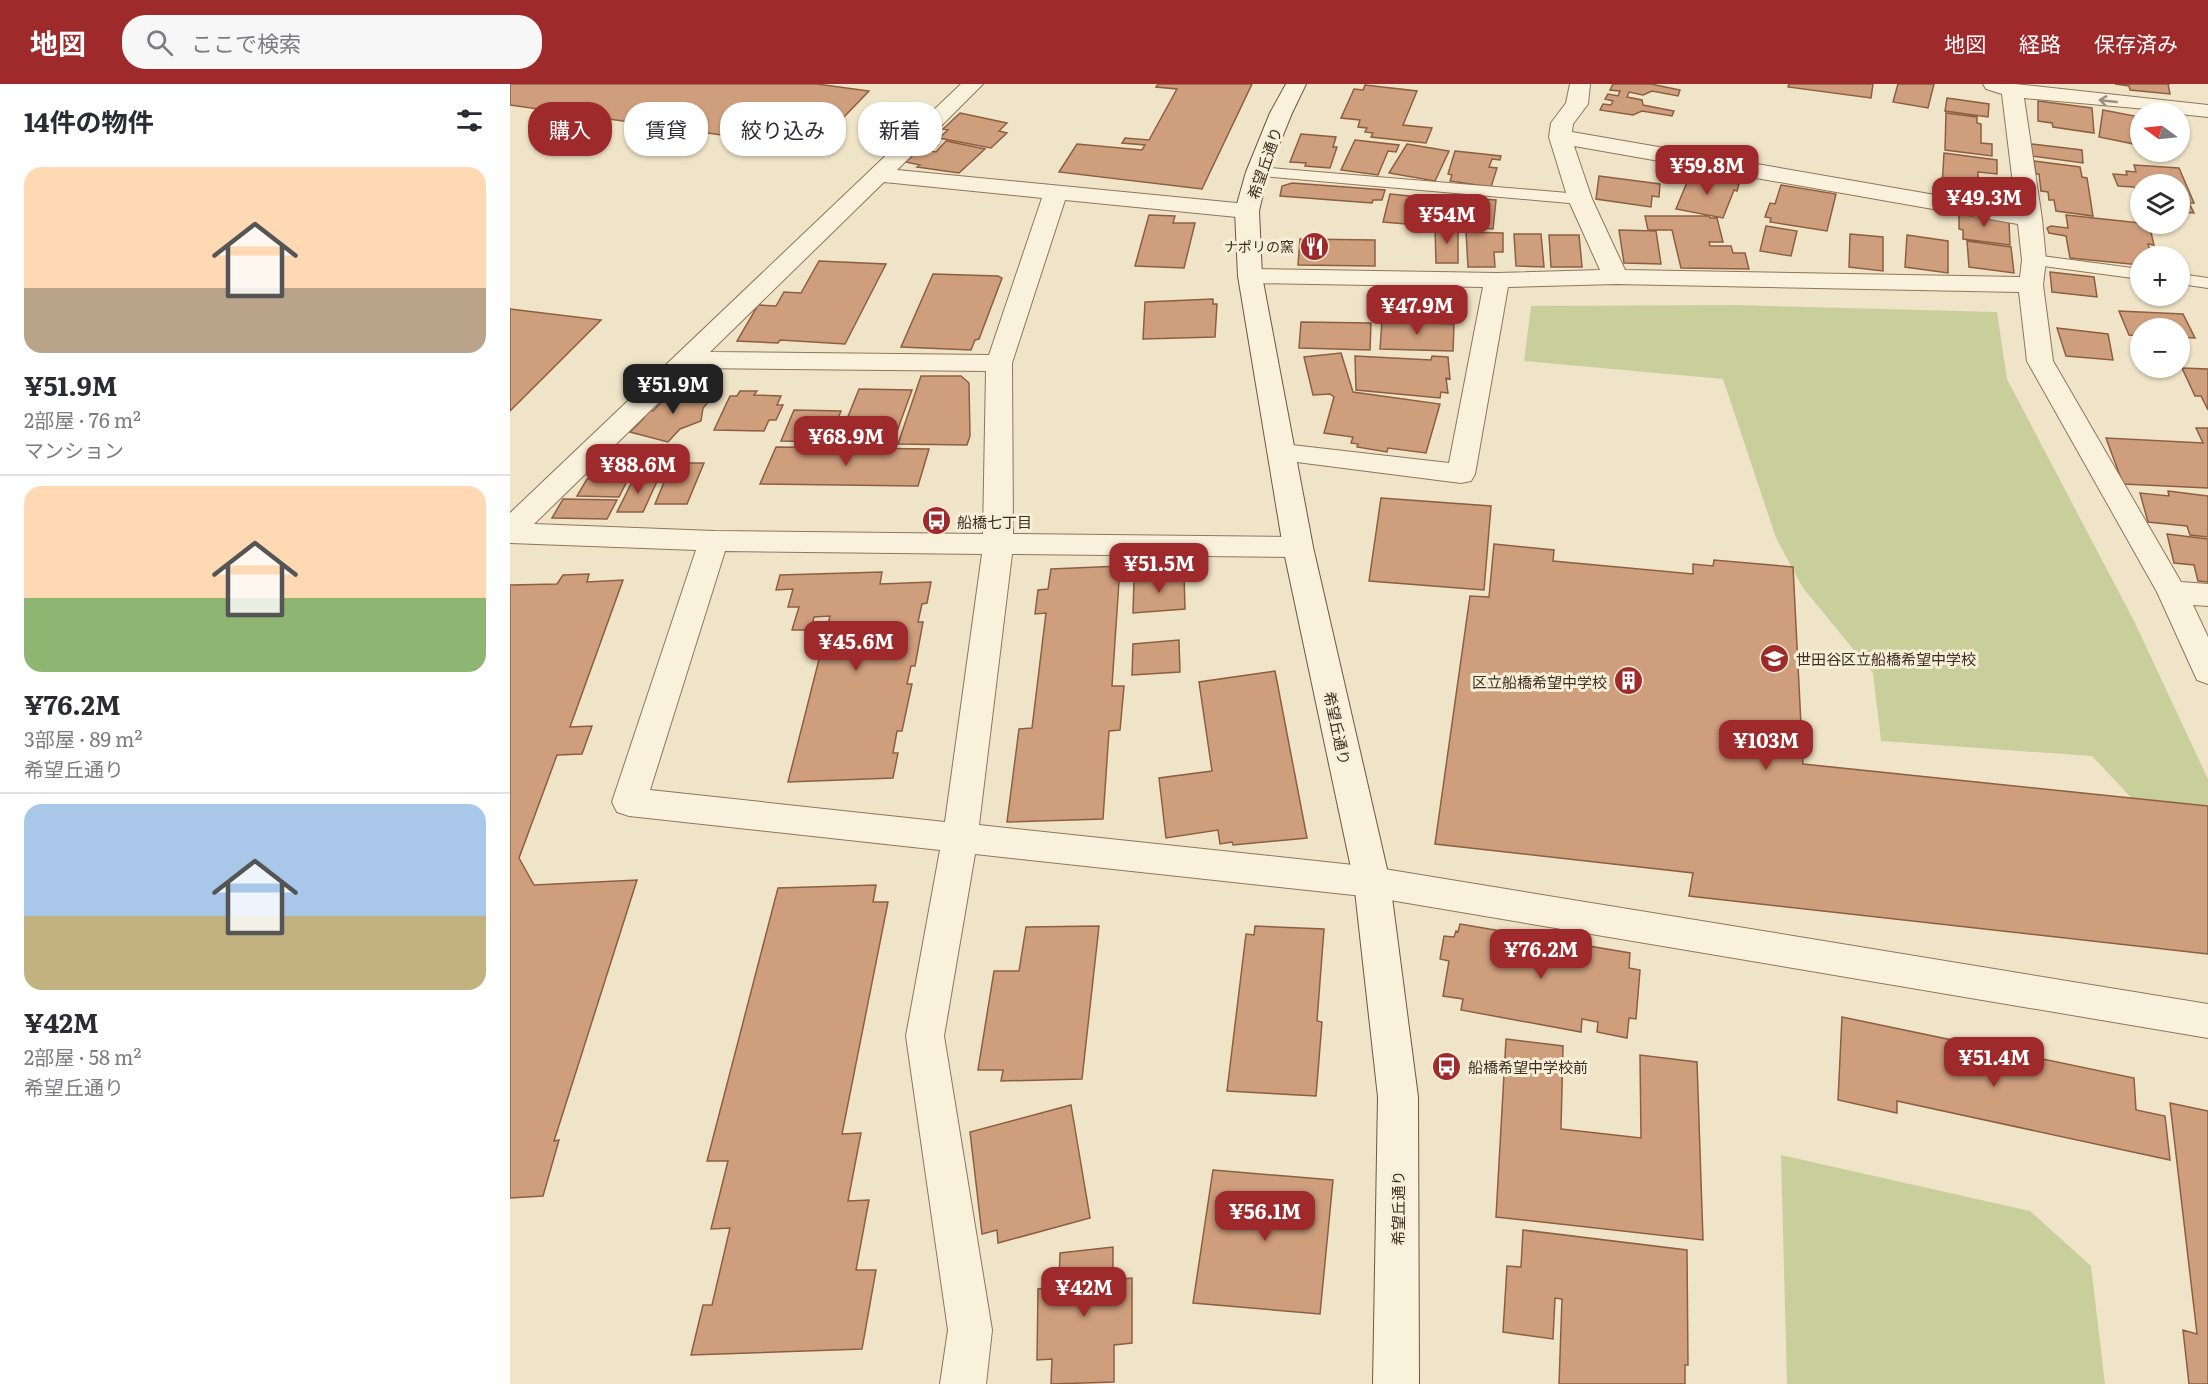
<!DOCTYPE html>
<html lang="ja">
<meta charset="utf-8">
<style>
:root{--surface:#fff;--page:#f7f7f7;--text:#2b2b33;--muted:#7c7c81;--line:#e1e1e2;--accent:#9e2a2b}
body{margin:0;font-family:Literata,"Noto Sans JP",serif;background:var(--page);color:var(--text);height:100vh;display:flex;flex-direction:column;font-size:22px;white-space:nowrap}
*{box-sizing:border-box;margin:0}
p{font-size:20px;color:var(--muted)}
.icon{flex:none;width:33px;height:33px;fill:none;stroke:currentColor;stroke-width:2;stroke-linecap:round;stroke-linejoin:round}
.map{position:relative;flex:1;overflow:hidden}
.sheet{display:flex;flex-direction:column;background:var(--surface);width:510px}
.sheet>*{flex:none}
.banner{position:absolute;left:18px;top:18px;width:570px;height:54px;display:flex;gap:12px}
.needle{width:39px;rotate:285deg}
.tools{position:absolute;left:1620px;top:18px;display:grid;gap:12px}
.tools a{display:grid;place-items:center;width:60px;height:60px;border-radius:50%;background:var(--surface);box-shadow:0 2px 4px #0004;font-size:30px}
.price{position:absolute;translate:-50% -51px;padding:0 14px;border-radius:12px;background:var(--accent);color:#fff;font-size:20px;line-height:39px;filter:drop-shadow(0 2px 3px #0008)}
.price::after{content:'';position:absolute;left:50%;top:36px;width:18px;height:14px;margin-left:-9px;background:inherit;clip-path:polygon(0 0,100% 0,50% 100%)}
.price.on{background:#222;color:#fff}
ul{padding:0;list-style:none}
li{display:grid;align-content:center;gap:12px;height:318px;padding:0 24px}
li+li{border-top:2px solid var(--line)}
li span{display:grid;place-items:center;height:186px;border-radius:18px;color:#555}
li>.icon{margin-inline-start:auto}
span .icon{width:108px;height:108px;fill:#fffc;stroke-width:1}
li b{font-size:26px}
h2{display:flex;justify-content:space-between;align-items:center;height:72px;padding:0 24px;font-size:26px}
.pill{padding:0 21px;border-radius:24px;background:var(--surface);box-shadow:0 2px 4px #0004;font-size:21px;line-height:54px}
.pill.on{background:var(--accent);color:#fff}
header{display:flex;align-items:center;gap:36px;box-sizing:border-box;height:84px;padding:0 30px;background:var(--accent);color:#fff}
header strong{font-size:28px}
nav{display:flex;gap:33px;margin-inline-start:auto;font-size:21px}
.search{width:420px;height:54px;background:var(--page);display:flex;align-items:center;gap:15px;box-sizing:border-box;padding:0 21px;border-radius:24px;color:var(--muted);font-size:22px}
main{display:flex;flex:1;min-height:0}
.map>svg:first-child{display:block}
.green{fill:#c9cf9b}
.building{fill:#cf9f7d;stroke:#8d5f41;stroke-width:1.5}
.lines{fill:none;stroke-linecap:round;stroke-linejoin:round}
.lane-casing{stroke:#8d765c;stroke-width:2}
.street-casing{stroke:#8d765c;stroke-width:2}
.secondary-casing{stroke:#6f573f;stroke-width:2}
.lane{fill:#faf1dc;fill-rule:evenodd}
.street{fill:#faf1dc;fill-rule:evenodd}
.secondary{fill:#faf1dc;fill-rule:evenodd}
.oneway{stroke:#9c907e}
.labels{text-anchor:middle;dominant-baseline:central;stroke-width:6;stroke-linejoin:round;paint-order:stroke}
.far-poi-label{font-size:14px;fill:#3d2e20;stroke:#f7eed8;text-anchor:end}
.street-label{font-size:15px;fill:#3d2e20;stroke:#f7eed8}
.poi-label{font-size:15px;fill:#3d2e20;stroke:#f7eed8;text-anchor:start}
</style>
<header>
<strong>地図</strong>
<div class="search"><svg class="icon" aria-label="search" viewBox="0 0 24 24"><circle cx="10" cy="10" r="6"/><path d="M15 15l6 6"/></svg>ここで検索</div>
<nav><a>地図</a><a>経路</a><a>保存済み</a></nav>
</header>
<main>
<section class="sheet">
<h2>14件の物件<svg class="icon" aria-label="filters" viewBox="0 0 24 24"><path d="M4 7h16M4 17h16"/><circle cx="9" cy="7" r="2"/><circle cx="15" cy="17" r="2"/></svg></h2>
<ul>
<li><span style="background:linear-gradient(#ffd9b3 65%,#b9a48a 0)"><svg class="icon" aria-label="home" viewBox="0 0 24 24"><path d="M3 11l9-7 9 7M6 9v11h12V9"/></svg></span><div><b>¥51.9M</b><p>2部屋 · 76 m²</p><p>マンション</p></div></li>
<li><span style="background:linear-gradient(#ffd9b3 60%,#8fb573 0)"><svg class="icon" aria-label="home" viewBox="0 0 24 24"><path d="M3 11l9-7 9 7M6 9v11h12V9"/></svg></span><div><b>¥76.2M</b><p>3部屋 · 89 m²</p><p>希望丘通り</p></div></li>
<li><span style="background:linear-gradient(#a9c7e8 60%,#c2b280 0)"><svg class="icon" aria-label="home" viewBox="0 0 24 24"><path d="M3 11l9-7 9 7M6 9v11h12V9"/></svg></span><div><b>¥42M</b><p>2部屋 · 58 m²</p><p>希望丘通り</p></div></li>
</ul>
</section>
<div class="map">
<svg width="1698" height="1300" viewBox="0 0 1698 1300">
<rect width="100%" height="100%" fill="#f0e4c8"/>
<!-- green -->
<path class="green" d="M 1224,221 L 1487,228 L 1497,295 L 1625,539 L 1698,695 L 1698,730 L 1630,723 L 1582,672 L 1371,657 L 1363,589 L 1293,504 L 1266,454 L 1213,295 L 1014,277 L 1021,222 Z
M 1271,1071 L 1520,1127 L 1581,1182 L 1595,1300 L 1277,1300 Z"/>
<!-- building -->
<path class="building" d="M 0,0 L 307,0 L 359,7 L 304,64 L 0,21 Z
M 648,0 L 742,0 L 692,105 L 549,88 L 567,60 L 632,66 L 635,61 L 612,59 L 615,54 L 639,56 L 667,5 L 646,3 Z
M 1103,0 L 1141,0 L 1170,6 L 1168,12 L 1142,7 L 1133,11 L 1119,8 L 1117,13 L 1132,16 L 1133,21 L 1164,27 L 1162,32 L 1132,27 L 1123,31 L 1090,26 L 1093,20 L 1101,21 L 1103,17 L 1095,15 L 1098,10 L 1108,12 L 1110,7 L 1100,6 Z
M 1279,0 L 1363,0 L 1361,14 L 1278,3 Z
M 1388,0 L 1424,0 L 1418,24 L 1383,18 Z
M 1605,0 L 1660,0 L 1658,0 L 1660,10 L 1620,6 L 1619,2 Z
M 855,1 L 907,7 L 893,41 L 922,44 L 916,59 L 861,53 L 863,49 L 855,48 L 857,44 L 848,43 L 850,36 L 831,34 L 844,5 L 853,6 Z
M 1437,14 L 1479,20 L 1478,33 L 1435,27 Z
M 1528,17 L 1582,24 L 1584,49 L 1543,43 L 1542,39 L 1528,37 Z
M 1593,26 L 1630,33 L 1630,44 L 1626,43 L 1624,60 L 1589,53 Z
M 450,29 L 497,39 L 489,47 L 497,49 L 481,64 L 429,54 L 438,46 L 433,45 Z
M 1436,29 L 1467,33 L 1467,39 L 1471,40 L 1471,59 L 1482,60 L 1482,72 L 1435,66 Z
M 791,50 L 826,53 L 823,63 L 827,63 L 820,84 L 795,82 L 796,79 L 780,78 Z
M 845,56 L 889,61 L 886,68 L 878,67 L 868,91 L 831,86 Z
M 436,57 L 475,65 L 449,89 L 407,83 L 410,81 L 396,78 L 416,58 L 428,61 L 421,67 L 426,68 Z
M 897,60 L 939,67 L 925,97 L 879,89 Z
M 1521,60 L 1572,66 L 1573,79 L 1522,72 Z
M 945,67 L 991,72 L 990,76 L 982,75 L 979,83 L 987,84 L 981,103 L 940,97 L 942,91 L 938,90 Z
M 1434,69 L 1487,76 L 1487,90 L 1468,88 L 1468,108 L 1432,103 Z
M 1524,77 L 1570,83 L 1572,93 L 1577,94 L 1583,132 L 1546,127 L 1544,116 L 1539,116 L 1538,108 L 1531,107 L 1529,90 L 1526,90 Z
M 1624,81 L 1669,84 L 1684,119 L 1679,119 L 1684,129 L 1670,128 L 1670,100 L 1630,100 L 1630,114 L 1624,103 L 1608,102 L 1603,90 L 1617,91 L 1616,87 L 1626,88 Z
M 1180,91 L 1229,100 L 1227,107 L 1224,106 L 1213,134 L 1166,125 Z
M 1089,92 L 1150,100 L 1149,113 L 1142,112 L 1141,123 L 1086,115 Z
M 782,99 L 875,106 L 872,116 L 863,116 L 862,119 L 770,112 L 772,102 Z
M 1271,101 L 1326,110 L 1317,147 L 1260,138 L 1261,134 L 1255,133 L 1260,119 L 1265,120 Z
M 880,110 L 929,115 L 928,121 L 924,121 L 923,124 L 927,124 L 925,130 L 922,130 L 921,132 L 924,133 L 923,140 L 920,139 L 920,142 L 873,138 Z
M 940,113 L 986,116 L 983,145 L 936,141 Z
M 1449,125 L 1499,137 L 1500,161 L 1453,155 L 1453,146 L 1449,145 Z
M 639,131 L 665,132 L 663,139 L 685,139 L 674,184 L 625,182 Z
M 1556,131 L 1639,140 L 1644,161 L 1638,160 L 1641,172 L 1630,172 L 1630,181 L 1560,174 L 1556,152 L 1539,149 L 1537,144 L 1541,142 L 1558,144 Z
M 1135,132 L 1199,132 L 1200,134 L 1207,134 L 1213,158 L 1199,158 L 1200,162 L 1221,162 L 1223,169 L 1235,169 L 1239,185 L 1171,184 L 1162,146 L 1138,146 Z
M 1256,142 L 1287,147 L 1281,172 L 1250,167 Z
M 925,144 L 948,144 L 948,179 L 926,179 Z
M 1109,146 L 1146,147 L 1151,180 L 1114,179 Z
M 956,148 L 993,149 L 993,168 L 984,168 L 985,183 L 958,183 Z
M 1004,150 L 1031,150 L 1034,183 L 1006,182 Z
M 1340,150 L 1373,153 L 1373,187 L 1339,183 Z
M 1039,151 L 1069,151 L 1072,183 L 1041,183 Z
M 1397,151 L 1438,157 L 1438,189 L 1395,183 Z
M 790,155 L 865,156 L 865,182 L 788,181 Z
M 1457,157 L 1501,163 L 1504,189 L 1459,183 Z
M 309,177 L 376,180 L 335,260 L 270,256 L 268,259 L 227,257 L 248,221 L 266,222 L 274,208 L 291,209 Z
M 1540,188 L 1584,193 L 1587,213 L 1542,208 Z
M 423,190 L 488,192 L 492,194 L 469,255 L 465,256 L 461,266 L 391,263 Z
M 867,205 L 946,205 L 948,236 L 867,236 Z
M 703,215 L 703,220 L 707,220 L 705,253 L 633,255 L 635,218 Z
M 0,225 L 91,236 L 0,327 Z
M 1609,227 L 1673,230 L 1685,254 L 1670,253 L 1670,244 L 1630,244 L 1630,252 L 1619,251 Z
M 872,237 L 944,240 L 943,267 L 870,265 Z
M 791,238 L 861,239 L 860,266 L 789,264 Z
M 1547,244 L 1598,250 L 1603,276 L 1556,272 Z
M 831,269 L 843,308 L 930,320 L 916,369 L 878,364 L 877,368 L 847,363 L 848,360 L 841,359 L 843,353 L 814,349 L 824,313 L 820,310 L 803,311 L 794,273 Z
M 845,272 L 921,276 L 922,272 L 938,273 L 940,295 L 936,294 L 938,309 L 931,308 L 930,314 L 846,306 Z
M 1672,284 L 1698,285 L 1698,326 L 1691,312 L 1685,312 Z
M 411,292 L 451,292 L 459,299 L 460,352 L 457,361 L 388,360 Z
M 166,303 L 204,312 L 193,324 L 191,337 L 170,345 L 158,358 L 120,348 L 134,334 L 131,333 L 138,326 L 143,327 Z
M 349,305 L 402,306 L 382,361 L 327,360 Z
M 230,307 L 247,307 L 244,311 L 271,312 L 267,321 L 273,321 L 266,336 L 259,336 L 254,347 L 204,346 L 220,312 L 227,312 Z
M 284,326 L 331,327 L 318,358 L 271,357 Z
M 1686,344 L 1698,344 L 1698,404 L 1613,400 L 1596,354 L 1693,359 Z
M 266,363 L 419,365 L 408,402 L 250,400 Z
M 162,379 L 194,379 L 177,420 L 145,420 Z
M 149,393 L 133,428 L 107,428 L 124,394 Z
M 77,395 L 118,395 L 109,413 L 67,412 Z
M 1658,407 L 1698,412 L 1698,453 L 1680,451 L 1677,442 L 1638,438 L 1630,409 L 1659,412 Z
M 871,414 L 981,422 L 974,506 L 859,497 Z
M 53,415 L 107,416 L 97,435 L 42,434 Z
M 1657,450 L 1698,455 L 1698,498 L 1688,497 L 1684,481 L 1664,479 Z
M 984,460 L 1044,466 L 1043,477 L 1183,490 L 1183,480 L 1203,482 L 1204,476 L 1283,483 L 1293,680 L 1698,722 L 1698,870 L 1179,812 L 1183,789 L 925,760 L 960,512 L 979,513 Z
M 610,482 L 602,602 L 614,602 L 610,646 L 599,647 L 593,735 L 497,738 L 509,645 L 522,644 L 536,529 L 525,530 L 528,506 L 538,505 L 541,485 Z
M 372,488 L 370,500 L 421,498 L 417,519 L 412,520 L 408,538 L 413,538 L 405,582 L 401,582 L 397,600 L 402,600 L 392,647 L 387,647 L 383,669 L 388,669 L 383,694 L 278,698 L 320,532 L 304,533 L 301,546 L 282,546 L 289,523 L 278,523 L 283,505 L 266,506 L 270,491 Z
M 79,490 L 77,498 L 113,496 L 60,643 L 82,642 L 72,670 L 47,671 L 9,774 L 24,801 L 127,796 L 44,1057 L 49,1056 L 33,1112 L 0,1114 L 0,501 L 47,500 L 53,491 Z
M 674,490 L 675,525 L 623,529 L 624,494 Z
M 669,556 L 670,588 L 622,591 L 623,560 Z
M 765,587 L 797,754 L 723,761 L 722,758 L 710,760 L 708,746 L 656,754 L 649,694 L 702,687 L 689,598 Z
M 366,801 L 363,818 L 378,818 L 332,1050 L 351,1049 L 338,1117 L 359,1116 L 346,1186 L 366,1186 L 352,1265 L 181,1271 L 193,1221 L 202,1221 L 220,1144 L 201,1145 L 218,1077 L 197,1077 L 268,804 Z
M 950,840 L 1120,869 L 1119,884 L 1130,886 L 1126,935 L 1119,934 L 1117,954 L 1087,948 L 1088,938 L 1072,935 L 1071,948 L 951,926 L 953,915 L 933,912 L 939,877 L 930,875 L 934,852 L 944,853 L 946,847 L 948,848 Z
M 589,842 L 572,995 L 491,997 L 493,986 L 468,986 L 484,887 L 509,887 L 516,843 Z
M 745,842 L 814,845 L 807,937 L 812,938 L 806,1012 L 717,1007 L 736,850 L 744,851 Z
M 1332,933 L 1624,994 L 1626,1026 L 1655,1032 L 1660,1076 L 1387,1017 L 1387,1029 L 1328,1016 Z
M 996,955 L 1053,962 L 1051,1045 L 1131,1054 L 1130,971 L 1187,978 L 1193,1156 L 986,1133 Z
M 1660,1019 L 1698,1027 L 1698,1300 L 1679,1300 L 1673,1246 L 1687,1250 Z
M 561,1021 L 580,1134 L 488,1159 L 487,1146 L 472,1150 L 460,1048 Z
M 703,1086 L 823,1096 L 810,1230 L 683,1219 Z
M 1013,1146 L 1177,1166 L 1178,1281 L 1175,1281 L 1175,1300 L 1049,1300 L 1052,1215 L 1045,1214 L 1043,1255 L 993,1248 L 997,1182 L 1011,1183 Z
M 603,1163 L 603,1196 L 622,1194 L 622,1259 L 604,1261 L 604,1298 L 541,1300 L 542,1275 L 527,1276 L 528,1205 L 549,1202 L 550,1169 Z"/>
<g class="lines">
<defs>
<path id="lane" d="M 747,83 L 1070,110 L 1078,115 L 1070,120 L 741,91 L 739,88 Z
M 1524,171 L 1630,185 L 1630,195 L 1518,180 L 1515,176 L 1518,172 Z
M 1670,190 L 1698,194 L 1698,204 L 1670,200 Z"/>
<path id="street" d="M 451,0 L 473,0 L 387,86 L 737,120 L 745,122 L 749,127 L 745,132 L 737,134 L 555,116 L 502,279 L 503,450 L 788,453 L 798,456 L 803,463 L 798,470 L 788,473 L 502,470 L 469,741 L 862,783 L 1698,920 L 1698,954 L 862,813 L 465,770 L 434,952 L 482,1246 L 476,1300 L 430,1300 L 438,1246 L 396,952 L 430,766 L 119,732 L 107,728 L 102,718 L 186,466 L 0,459 L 0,429 ZM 374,98 L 532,114 L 479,271 L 200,268 ZM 184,284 L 476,287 L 473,450 L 204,447 L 24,440 ZM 215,467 L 472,470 L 435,738 L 140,706 Z
M 1060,0 L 1080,0 L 1078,20 L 1063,40 L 1062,48 L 1506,125 L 1492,10 L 1476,5 L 1473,0 L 1505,0 L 1698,21 L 1698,33 L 1670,30 L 1670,28 L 1514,14 L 1532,135 L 1536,176 L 1533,201 L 1543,277 L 1671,498 L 1698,500 L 1698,522 L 1683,521 L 1698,553 L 1698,600 L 1687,596 L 1647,508 L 1517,277 L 1509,208 L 1106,200 L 998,203 L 965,390 L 961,397 L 951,399 L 763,375 L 759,369 L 763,363 L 773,360 L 939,379 L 973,203 L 740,199 L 731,197 L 728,192 L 731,187 L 740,185 L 987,189 L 1090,186 L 1058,115 L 1039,53 L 1041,39 L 1056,19 ZM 1064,62 L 1508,140 L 1512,176 L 1510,193 L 1115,186 L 1082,115 Z"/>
<path id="secondary" d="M 776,0 L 796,0 L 782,29 L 758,88 L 749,127 L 752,192 L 803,463 L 880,798 L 908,1013 L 909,1300 L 863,1300 L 868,1013 L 844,798 L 773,463 L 728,192 L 725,127 L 736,88 L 760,29 Z"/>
</defs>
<!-- lane casing -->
<use href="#lane" class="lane-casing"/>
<!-- street casing -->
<use href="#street" class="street-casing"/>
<!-- secondary casing -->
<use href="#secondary" class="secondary-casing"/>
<!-- lane -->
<use href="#lane" class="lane"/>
<!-- street -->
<use href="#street" class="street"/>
<!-- secondary -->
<use href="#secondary" class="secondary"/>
</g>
<!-- one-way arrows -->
<defs><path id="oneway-shaft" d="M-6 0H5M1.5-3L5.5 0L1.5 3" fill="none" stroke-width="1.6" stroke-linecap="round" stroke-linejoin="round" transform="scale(1.5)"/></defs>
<use class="oneway" href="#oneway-shaft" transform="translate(1598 17) rotate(-174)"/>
<!-- icons -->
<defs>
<symbol id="restaurant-disc" viewBox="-11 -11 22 22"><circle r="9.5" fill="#9e2a2b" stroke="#f7eed8"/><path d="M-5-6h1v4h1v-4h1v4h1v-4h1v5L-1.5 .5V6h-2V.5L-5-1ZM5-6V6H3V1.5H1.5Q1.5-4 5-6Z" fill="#fff"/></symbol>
<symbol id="bus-disc" viewBox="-11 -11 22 22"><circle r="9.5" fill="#9e2a2b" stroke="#f7eed8"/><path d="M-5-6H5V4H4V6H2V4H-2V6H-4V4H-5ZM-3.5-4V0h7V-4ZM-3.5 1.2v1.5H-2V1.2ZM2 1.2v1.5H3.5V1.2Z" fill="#fff"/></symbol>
<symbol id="school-disc" viewBox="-11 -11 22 22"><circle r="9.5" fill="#9e2a2b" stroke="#f7eed8"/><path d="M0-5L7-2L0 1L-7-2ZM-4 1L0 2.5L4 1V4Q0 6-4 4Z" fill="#fff"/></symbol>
<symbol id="building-disc" viewBox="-11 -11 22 22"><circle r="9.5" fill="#9e2a2b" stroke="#f7eed8"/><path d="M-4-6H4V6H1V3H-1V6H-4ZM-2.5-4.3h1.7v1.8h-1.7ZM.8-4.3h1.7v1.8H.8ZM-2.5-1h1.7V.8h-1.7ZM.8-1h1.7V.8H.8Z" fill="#fff"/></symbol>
</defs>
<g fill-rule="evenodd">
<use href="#restaurant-disc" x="788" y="146" width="33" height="33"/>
<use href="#bus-disc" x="410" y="420" width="33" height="33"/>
<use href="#school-disc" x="1248" y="558" width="33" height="33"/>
<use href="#building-disc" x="1102" y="580" width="33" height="33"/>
<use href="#bus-disc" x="920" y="966" width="33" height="33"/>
</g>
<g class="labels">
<!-- far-poi labels -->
<g class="far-poi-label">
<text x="784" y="162">ナポリの窯</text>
</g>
<!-- street labels -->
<g class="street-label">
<text transform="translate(754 79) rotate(-71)">希望丘通り</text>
<text transform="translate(828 644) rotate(78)">希望丘通り</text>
<text transform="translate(887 1124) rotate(-90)">希望丘通り</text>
</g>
<!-- poi labels -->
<g class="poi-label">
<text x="447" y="437">船橋七丁目</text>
<text x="1286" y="574">世田谷区立船橋希望中学校</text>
<text x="1097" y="597" text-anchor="end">区立船橋希望中学校</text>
<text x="958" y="982">船橋希望中学校前</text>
</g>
</g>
</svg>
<div class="tools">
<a><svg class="needle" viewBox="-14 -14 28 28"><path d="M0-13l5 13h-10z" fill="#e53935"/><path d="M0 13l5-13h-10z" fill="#7c7c81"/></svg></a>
<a><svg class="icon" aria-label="layers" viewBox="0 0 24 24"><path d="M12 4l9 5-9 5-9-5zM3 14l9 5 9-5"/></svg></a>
<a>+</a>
<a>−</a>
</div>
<b class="price" style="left:1197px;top:112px">¥59.8M</b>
<b class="price" style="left:1474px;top:144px">¥49.3M</b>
<b class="price" style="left:937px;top:161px">¥54M</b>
<b class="price" style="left:907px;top:252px">¥47.9M</b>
<b class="price on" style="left:163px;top:331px">¥51.9M</b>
<b class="price" style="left:336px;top:383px">¥68.9M</b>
<b class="price" style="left:128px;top:411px">¥88.6M</b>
<b class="price" style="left:649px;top:510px">¥51.5M</b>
<b class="price" style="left:346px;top:588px">¥45.6M</b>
<b class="price" style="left:1256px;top:687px">¥103M</b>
<b class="price" style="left:1031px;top:896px">¥76.2M</b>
<b class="price" style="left:1484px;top:1004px">¥51.4M</b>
<b class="price" style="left:755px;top:1158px">¥56.1M</b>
<b class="price" style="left:574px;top:1234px">¥42M</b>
<div class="banner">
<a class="pill on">購入</a>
<a class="pill">賃貸</a>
<a class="pill">絞り込み</a>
<a class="pill">新着</a>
</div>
</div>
</main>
